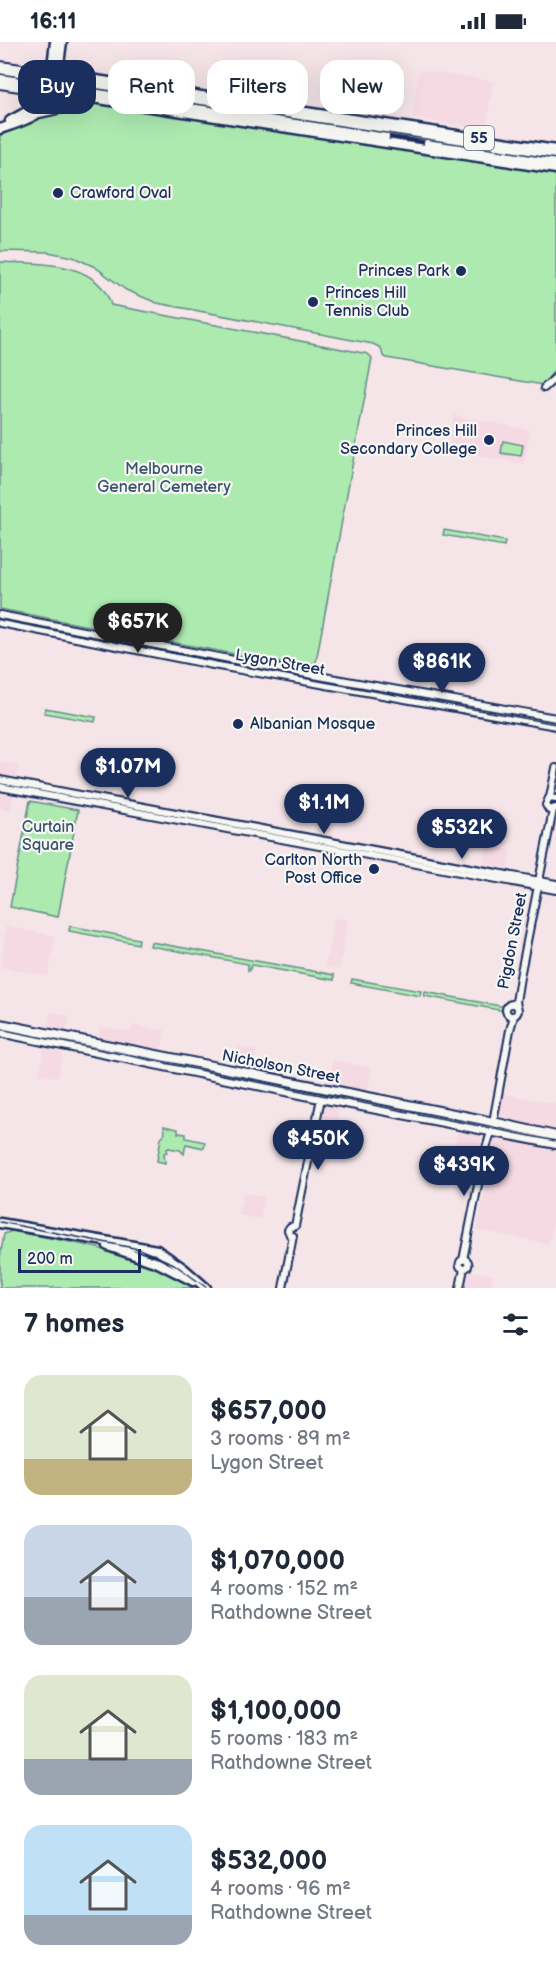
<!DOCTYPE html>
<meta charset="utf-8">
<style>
:root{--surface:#fff;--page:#f2f2f3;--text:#1f2937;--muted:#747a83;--accent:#1b2f5e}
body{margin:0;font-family:"Balsamiq Sans",sans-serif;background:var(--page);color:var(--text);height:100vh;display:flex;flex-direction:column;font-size:22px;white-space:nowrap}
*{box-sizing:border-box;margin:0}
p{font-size:20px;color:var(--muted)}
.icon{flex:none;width:33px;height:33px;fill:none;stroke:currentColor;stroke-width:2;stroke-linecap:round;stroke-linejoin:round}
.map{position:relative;height:1246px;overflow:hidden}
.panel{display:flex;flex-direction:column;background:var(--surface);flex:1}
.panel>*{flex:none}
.guide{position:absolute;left:18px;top:18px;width:520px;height:54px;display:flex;gap:12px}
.scale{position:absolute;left:18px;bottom:15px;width:123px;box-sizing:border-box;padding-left:6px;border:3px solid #1b2f5e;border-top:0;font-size:16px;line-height:21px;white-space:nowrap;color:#1b2f5e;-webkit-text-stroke:4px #f6f6f2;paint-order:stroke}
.price{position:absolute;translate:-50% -51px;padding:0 14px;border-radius:21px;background:var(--accent);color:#fff;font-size:20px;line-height:39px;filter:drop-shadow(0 2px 3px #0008)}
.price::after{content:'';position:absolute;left:50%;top:36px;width:18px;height:14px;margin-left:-9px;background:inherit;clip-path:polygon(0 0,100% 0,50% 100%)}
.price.current{background:#222;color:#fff}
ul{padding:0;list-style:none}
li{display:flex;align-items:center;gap:18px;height:150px;padding:0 24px}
li span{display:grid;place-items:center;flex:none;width:168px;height:120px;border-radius:18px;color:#555}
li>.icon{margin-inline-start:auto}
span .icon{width:72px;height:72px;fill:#fffc;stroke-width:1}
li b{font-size:26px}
h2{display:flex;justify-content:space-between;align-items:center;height:72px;padding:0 24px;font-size:26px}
.pill{padding:0 21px;border-radius:18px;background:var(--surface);box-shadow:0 6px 24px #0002;font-size:21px;line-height:54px}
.pill.current{background:var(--accent);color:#fff}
.status{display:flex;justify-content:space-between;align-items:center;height:42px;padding:0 30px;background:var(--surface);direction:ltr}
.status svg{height:16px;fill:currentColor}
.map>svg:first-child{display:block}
.built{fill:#f5d9e3}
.green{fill:#adeab0;stroke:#648c87;stroke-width:1.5}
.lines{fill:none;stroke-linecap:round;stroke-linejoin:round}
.tertiary-casing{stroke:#1b2f5e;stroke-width:10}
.primary-casing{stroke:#1b2f5e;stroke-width:12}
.trunk-casing{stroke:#1b2f5e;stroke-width:13}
.tertiary{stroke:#f6f6f2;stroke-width:6}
.primary{stroke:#f6f6f2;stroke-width:8}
.trunk{stroke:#f6f6f2;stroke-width:8}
.tram{stroke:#1b2f5e;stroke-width:1.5}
.poi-dot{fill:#1b2f5e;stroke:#f6f6f2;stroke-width:2}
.labels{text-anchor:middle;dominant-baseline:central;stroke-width:4.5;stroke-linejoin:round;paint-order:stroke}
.shield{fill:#f6f6f2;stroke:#5d6b8a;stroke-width:1.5}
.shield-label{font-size:15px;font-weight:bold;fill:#1b2f5e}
.poi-label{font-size:16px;fill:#1b2f5e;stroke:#f6f6f2;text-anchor:start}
.park-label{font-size:16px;fill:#38546e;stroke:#f6f6f2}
.street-label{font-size:16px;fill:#1b2f5e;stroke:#f6f6f2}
</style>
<div class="status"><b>16:11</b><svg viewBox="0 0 49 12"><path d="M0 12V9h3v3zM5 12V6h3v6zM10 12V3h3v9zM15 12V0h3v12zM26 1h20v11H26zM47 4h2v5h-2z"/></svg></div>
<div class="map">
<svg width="556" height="1246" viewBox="0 0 556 1246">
<rect width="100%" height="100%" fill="#f5e5e9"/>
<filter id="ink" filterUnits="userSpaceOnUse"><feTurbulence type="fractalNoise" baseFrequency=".0167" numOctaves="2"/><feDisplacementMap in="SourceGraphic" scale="12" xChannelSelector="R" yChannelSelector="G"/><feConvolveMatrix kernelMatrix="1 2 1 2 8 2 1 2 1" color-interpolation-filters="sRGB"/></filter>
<g filter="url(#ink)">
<!-- built -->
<path class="built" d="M 419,28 L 493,39 L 486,88 L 412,76 Z
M 454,373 L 530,388 L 524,422 L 447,408 Z
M 0,720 L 19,723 L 11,768 L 0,766 Z
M 487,803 L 511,808 L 508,826 L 484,822 Z
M 334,876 L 348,878 L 339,927 L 325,925 Z
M 6,884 L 55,894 L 48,934 L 0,925 Z
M 51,970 L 70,974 L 66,990 L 48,986 Z
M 133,983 L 165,988 L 161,1010 L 98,997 L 100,984 L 131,990 Z
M 238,1005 L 256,1008 L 252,1029 L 234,1025 Z
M 44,1006 L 63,1009 L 58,1036 L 39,1032 Z
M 333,1018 L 372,1026 L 367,1053 L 328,1043 Z
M 503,1052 L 556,1062 L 556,1088 L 499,1077 Z
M 322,1061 L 340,1064 L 334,1089 L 317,1086 Z
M 458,1087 L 482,1092 L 479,1112 L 454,1107 Z
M 496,1092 L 556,1104 L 556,1166 L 549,1202 L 477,1188 Z
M 243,1151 L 264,1155 L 260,1177 L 238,1173 Z
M 469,1229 L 493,1233 L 491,1246 L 466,1245 Z"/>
<!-- green -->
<path class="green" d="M 86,62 L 105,62 L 556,130 L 556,326 L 543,343 L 387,316 L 383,314 L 381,306 L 373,302 L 157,261 L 126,248 L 95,225 L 73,215 L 48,210 L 0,209 L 0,92 L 39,73 Z
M 0,220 C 39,222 98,218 111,263 L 358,310 L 368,312 L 372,316 L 316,620 L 307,626 L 0,567 Z
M 503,399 L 523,403 L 521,414 L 501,411 Z
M 444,488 L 505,499 L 504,504 L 443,493 Z
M 45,666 L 96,675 L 95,680 L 44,671 Z
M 30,759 L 78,768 L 58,875 L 10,865 Z
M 70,884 L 139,897 L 138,902 L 69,889 Z
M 151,900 L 334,933 L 334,938 L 252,923 L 249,929 L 248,929 L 248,922 L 150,904 Z
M 352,937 L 421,949 L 420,954 L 351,941 Z
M 425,950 L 506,965 L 504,969 L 424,954 Z
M 164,1084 L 178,1087 L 178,1091 L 186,1092 L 186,1096 L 205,1100 L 204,1106 L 186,1102 L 184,1112 L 180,1108 L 169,1106 L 167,1107 L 167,1110 L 164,1111 L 165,1121 L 157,1119 L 161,1096 L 165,1091 Z
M 12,1189 C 74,1201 140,1209 193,1246 L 0,1246 L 0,1216 L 4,1192 Z"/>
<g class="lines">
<defs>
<path id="tertiary" d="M 544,346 L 555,336
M 0,573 L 302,631 L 556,676
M 0,581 L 213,623 L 556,684
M 0,738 L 556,842
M 0,745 L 556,848
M 550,755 L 556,726
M 556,766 L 549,768 L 546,763 L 549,756 L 556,757
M506 968a6 6 0 1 1 12 0a6 6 0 1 1-12 0Z
M 517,964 L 516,960 L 520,935 L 553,768
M 493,1080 L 510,988 L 514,974
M 295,1184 L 321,1056
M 293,1194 L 290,1193 L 288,1188 L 290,1185 L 295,1184
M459.5 1222a4.5 4.5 0 1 1 9 0a4.5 4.5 0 1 1-9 0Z
M 463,1218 L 484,1113 L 491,1090
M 283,1246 L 293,1194
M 460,1246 L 464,1226"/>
<path id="primary" d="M 0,24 L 50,31
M 0,30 L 49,37
M 0,37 L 47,44
M 0,42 L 46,49
M 0,982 L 484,1078 L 556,1094
M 0,990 L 310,1054 L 556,1102"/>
<path id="trunk" d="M 50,31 L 556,108
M 49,37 L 556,114
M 47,44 L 385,95
M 46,49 L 556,127
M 39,71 L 75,63 L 89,56
M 10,79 C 18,74 28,70 35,64 C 52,51 52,20 55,0
M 0,87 C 12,83 25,79 35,73 C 59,59 58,24 62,0
M 428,101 L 556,121
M 0,1181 L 157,1208 L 183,1226 L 206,1246
M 108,1204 L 158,1221 L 193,1239"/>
</defs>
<!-- tertiary casing -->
<use href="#tertiary" class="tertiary-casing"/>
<!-- primary casing -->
<use href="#primary" class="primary-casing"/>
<!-- trunk casing -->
<use href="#trunk" class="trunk-casing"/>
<!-- tertiary -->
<use href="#tertiary" class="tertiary"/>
<!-- primary -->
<use href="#primary" class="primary"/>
<!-- trunk -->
<use href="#trunk" class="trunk"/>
<!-- tram -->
<path class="tram" d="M 0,32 L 556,117
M 0,578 L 319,639 L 556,682
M 0,987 L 311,1051 L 556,1099
M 0,1180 L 139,1207 L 174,1222 L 207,1246"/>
</g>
</g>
<!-- markers -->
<g class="poi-dot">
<circle cx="58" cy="151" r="6"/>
<circle cx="461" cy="229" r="6"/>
<circle cx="313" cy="260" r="6"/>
<circle cx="489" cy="398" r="6"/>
<circle cx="238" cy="682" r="6"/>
<circle cx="374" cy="827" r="6"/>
</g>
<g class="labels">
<!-- shield labels -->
<rect class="shield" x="464" y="84" width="30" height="24" rx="4.5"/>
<g class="shield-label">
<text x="479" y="96">55</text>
</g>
<!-- poi labels -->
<g class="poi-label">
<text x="70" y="151">Crawford Oval</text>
<text x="449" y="229" text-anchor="end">Princes Park</text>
<text x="325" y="251">Princes Hill<tspan x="325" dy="18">Tennis Club</tspan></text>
<text x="477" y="389" text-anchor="end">Princes Hill<tspan x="477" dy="18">Secondary College</tspan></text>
<text x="250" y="682">Albanian Mosque</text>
<text x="362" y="818" text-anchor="end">Carlton North<tspan x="362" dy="18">Post Office</tspan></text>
</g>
<!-- park labels -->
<g class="park-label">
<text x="164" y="427">Melbourne<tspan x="164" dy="18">General Cemetery</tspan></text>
<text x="48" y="785">Curtain<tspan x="48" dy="18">Square</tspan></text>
</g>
<!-- street labels -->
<g class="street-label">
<text transform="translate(280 621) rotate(10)">Lygon Street</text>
<text transform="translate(513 899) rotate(-79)">Pigdon Street</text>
<text transform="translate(281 1025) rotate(11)">Nicholson Street</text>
</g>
</g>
</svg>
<div class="scale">200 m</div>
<b class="price current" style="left:138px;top:612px">$657K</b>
<b class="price" style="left:442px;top:652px">$861K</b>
<b class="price" style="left:128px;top:757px">$1.07M</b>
<b class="price" style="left:324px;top:793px">$1.1M</b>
<b class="price" style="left:462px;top:818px">$532K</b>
<b class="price" style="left:318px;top:1129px">$450K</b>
<b class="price" style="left:464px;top:1155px">$439K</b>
<div class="guide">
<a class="pill current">Buy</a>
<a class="pill">Rent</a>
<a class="pill">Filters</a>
<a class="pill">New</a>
</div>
</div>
<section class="panel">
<h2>7 homes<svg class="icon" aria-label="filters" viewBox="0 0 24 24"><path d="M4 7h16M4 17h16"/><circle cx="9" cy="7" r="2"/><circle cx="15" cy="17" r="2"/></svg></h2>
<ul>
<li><span style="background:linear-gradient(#dfe7d0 70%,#c2b280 0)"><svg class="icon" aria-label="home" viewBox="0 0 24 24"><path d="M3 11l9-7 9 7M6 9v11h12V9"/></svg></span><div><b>$657,000</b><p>3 rooms · 89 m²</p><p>Lygon Street</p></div></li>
<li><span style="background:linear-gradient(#c9d6e8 60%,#9aa5b1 0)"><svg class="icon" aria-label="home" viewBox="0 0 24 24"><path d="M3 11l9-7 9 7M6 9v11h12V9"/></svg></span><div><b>$1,070,000</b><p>4 rooms · 152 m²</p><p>Rathdowne Street</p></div></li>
<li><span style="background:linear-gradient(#dfe7d0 70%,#9aa5b1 0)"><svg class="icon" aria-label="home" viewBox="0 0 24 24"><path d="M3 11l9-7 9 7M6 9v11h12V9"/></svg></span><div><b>$1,100,000</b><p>5 rooms · 183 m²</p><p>Rathdowne Street</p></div></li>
<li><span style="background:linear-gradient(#bfe0f5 75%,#9aa5b1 0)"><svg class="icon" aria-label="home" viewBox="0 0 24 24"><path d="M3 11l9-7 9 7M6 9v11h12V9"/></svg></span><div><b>$532,000</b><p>4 rooms · 96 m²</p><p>Rathdowne Street</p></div></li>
</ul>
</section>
